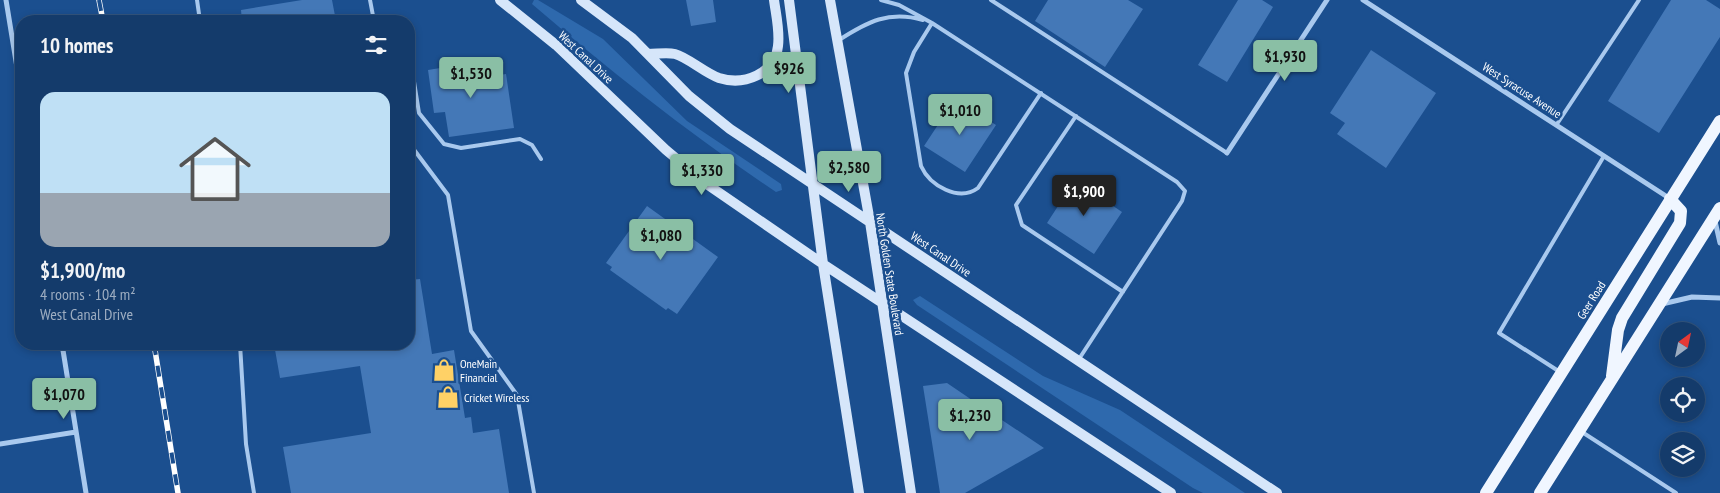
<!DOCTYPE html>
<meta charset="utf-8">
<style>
:root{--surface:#143b6b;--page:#214673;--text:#f1f3f6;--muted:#9dadc1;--line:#33557e;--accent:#8abfa5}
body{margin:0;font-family:"PT Sans Narrow",sans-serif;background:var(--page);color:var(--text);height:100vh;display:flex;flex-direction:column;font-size:19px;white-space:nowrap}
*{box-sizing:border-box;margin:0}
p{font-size:16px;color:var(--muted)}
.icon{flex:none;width:28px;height:28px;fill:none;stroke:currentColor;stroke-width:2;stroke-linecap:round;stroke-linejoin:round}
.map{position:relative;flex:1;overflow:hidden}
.details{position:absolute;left:15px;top:15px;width:400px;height:335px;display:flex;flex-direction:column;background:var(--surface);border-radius:20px;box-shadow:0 2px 8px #0003,0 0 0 1px var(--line)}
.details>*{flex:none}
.needle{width:32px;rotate:33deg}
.tools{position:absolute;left:1660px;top:322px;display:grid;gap:10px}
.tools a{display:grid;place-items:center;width:45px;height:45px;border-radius:50%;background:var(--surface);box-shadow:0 2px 8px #0003,0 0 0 1px var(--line);font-size:25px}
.price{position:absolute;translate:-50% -42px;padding:0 11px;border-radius:5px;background:var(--accent);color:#111;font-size:16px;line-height:32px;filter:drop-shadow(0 1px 2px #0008)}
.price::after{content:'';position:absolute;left:50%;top:30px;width:15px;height:11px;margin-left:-8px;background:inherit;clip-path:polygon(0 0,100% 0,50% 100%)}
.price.current{background:#222;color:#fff}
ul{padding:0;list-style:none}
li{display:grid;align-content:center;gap:10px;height:265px;padding:0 25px}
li+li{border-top:1px solid var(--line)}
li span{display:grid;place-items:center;height:155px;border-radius:15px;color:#555}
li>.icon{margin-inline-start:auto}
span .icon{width:90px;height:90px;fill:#fffc;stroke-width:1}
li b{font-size:21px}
h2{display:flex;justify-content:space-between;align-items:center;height:60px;padding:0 25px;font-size:21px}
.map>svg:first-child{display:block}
.green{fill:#2e69ad}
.building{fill:#4478b7}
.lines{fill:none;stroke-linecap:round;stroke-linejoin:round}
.lane{stroke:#a9c9ee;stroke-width:4}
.street{stroke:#a9c9ee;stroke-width:5}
.secondary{stroke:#d6e6fa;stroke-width:10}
.primary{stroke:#f0f6ff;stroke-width:12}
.rail-casing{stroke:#fff;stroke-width:5.5}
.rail{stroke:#1b4f8f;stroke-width:4;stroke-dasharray:11;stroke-linecap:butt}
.labels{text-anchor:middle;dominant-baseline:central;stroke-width:5;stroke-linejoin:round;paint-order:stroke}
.street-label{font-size:12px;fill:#fff;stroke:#1b4f8f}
.poi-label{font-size:12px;fill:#fff;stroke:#1b4f8f;text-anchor:start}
</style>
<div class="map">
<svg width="1720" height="493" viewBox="0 0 1720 493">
<rect width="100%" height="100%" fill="#1b4f8f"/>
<!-- green -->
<path class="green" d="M 534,0 L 538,0 L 603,39 L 687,121 L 781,184 L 782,190 L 776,192 C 691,135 610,71 532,4 Z
M 920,296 L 1043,376 L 1120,410 L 1245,493 L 1203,493 L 1193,488 L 917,305 L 913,300 Z"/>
<!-- building -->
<path class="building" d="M 302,0 L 332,0 L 336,21 L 242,21 L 241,10 Z
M 686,0 L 713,0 L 716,22 L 691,26 Z
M 1048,0 L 1128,0 L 1143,9 L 1105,67 L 1035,21 Z
M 1238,0 L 1262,0 L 1273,7 L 1227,82 L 1198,65 Z
M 1671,0 L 1706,0 L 1720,9 L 1720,37 L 1659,133 L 1608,101 Z
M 1371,50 L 1436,93 L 1386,168 L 1337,134 L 1345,123 L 1330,113 Z
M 483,61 L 485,77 L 506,74 L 514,128 L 449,137 L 445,112 L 434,113 L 428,70 Z
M 955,99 L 996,125 L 965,172 L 924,146 Z
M 1075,180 L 1122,212 L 1094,254 L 1047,223 Z
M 647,206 L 718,257 L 677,314 L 668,308 L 666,310 L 610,270 L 612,267 L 606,263 Z
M 420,279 L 432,354 L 454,350 L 465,418 L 471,417 L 473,433 L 499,429 L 509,493 L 291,493 L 283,447 L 371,433 L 360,366 L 280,378 L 274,344 L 409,344 L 409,280 Z
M 947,383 L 972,400 L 1044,448 L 965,493 L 940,493 L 923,386 Z"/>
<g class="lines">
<!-- lane -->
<path class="lane" d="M 197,0 L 200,21
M 370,0 L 374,21
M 881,0 L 899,5 L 932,23 L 1177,182 L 1185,191 L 1182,201 L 1079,359
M 991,0 L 1227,153
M 932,23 L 914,52 L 906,73 L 921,166 C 930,186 959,202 978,188 L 1041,93
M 839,40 C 867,22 889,10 923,20
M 409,63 L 412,69 L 419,113 L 444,144 L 461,148 L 520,139 L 532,145 L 541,159
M 1076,116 L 1016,205 L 1022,225 L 1123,292
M 1557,124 L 1639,0
M 409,143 L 448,195 L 471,331 L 517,395 L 534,493
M 240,344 L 246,444 L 254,493
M 1560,372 L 1499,333 L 1604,156
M 1582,432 L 1676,493"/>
<!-- street -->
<path class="street" d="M 6,0 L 21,92
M 1363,0 L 1669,198
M 1227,153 L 1327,0
M 1715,221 L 1720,243
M 1662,304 L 1692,297 L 1720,298
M 62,344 L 86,493
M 0,444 L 76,432"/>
<!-- secondary -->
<path class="secondary" d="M 500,0 L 556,45 L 666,150 L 708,185 L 823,264 L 1171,493
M 581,0 L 632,38 L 689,96 L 730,129 L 1277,493
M 789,0 L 823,264 L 859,493
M 830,0 L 870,222 L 911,493
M 648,54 C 657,54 667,52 675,54 C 687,57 705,73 719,78 C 744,86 775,74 778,46 C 780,31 776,15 774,0"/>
<!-- primary -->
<path class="primary" d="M 1612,376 L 1618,330 L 1622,318 L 1680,223 L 1681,211 L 1670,199
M 1486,493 L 1720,121
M 1540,493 L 1720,208"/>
<defs>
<path id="rail" d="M 99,0 L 103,21
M 154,344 L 178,493"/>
</defs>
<!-- rail casing -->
<use href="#rail" class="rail-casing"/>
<!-- rail -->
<use href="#rail" class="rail"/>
</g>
<!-- icons -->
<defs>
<symbol id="shop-bare" viewBox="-9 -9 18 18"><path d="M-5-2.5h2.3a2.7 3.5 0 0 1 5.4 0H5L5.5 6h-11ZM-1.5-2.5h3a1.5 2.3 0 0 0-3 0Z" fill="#ffd166" stroke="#1b4f8f" stroke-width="2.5" paint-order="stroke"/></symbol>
</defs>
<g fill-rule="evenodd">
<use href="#shop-bare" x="428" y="354" width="32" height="32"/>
<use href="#shop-bare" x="432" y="381" width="32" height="32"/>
</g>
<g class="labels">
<!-- street labels -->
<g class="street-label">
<text transform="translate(586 57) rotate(43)">West Canal Drive</text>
<text transform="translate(1522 90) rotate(33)">West Syracuse Avenue</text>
<text transform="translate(941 254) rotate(34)">West Canal Drive</text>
<text transform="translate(890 274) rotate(81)">North Golden State Boulevard</text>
<text transform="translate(1591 300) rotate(-58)">Geer Road</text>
</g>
<!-- poi labels -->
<g class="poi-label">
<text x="460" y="363">OneMain<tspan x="460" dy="14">Financial</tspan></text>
<text x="464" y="397">Cricket Wireless</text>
</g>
</g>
</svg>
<div class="tools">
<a><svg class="needle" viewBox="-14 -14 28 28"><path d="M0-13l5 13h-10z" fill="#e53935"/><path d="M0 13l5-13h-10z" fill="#9dadc1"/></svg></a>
<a><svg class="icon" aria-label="locate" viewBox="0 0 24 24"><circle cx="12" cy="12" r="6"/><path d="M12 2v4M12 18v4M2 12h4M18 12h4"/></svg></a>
<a><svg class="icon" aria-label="layers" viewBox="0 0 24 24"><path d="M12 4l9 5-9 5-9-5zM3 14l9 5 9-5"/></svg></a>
</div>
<b class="price" style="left:1285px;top:82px">$1,930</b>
<b class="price" style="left:789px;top:94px">$926</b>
<b class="price" style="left:471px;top:99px">$1,530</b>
<b class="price" style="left:960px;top:136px">$1,010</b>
<b class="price" style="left:849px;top:193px">$2,580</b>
<b class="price" style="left:702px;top:196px">$1,330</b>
<b class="price current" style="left:1084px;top:217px">$1,900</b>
<b class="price" style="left:661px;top:261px">$1,080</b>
<b class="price" style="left:64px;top:420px">$1,070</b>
<b class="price" style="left:970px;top:441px">$1,230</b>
<section class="details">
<h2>10 homes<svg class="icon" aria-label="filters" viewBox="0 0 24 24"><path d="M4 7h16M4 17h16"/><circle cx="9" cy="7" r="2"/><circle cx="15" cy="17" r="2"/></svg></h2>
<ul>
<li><span style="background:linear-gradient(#bfe0f5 65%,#9aa5b1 0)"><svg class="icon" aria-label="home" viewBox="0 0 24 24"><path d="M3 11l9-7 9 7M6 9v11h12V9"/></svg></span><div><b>$1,900/mo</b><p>4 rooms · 104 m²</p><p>West Canal Drive</p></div></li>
</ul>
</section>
</div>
